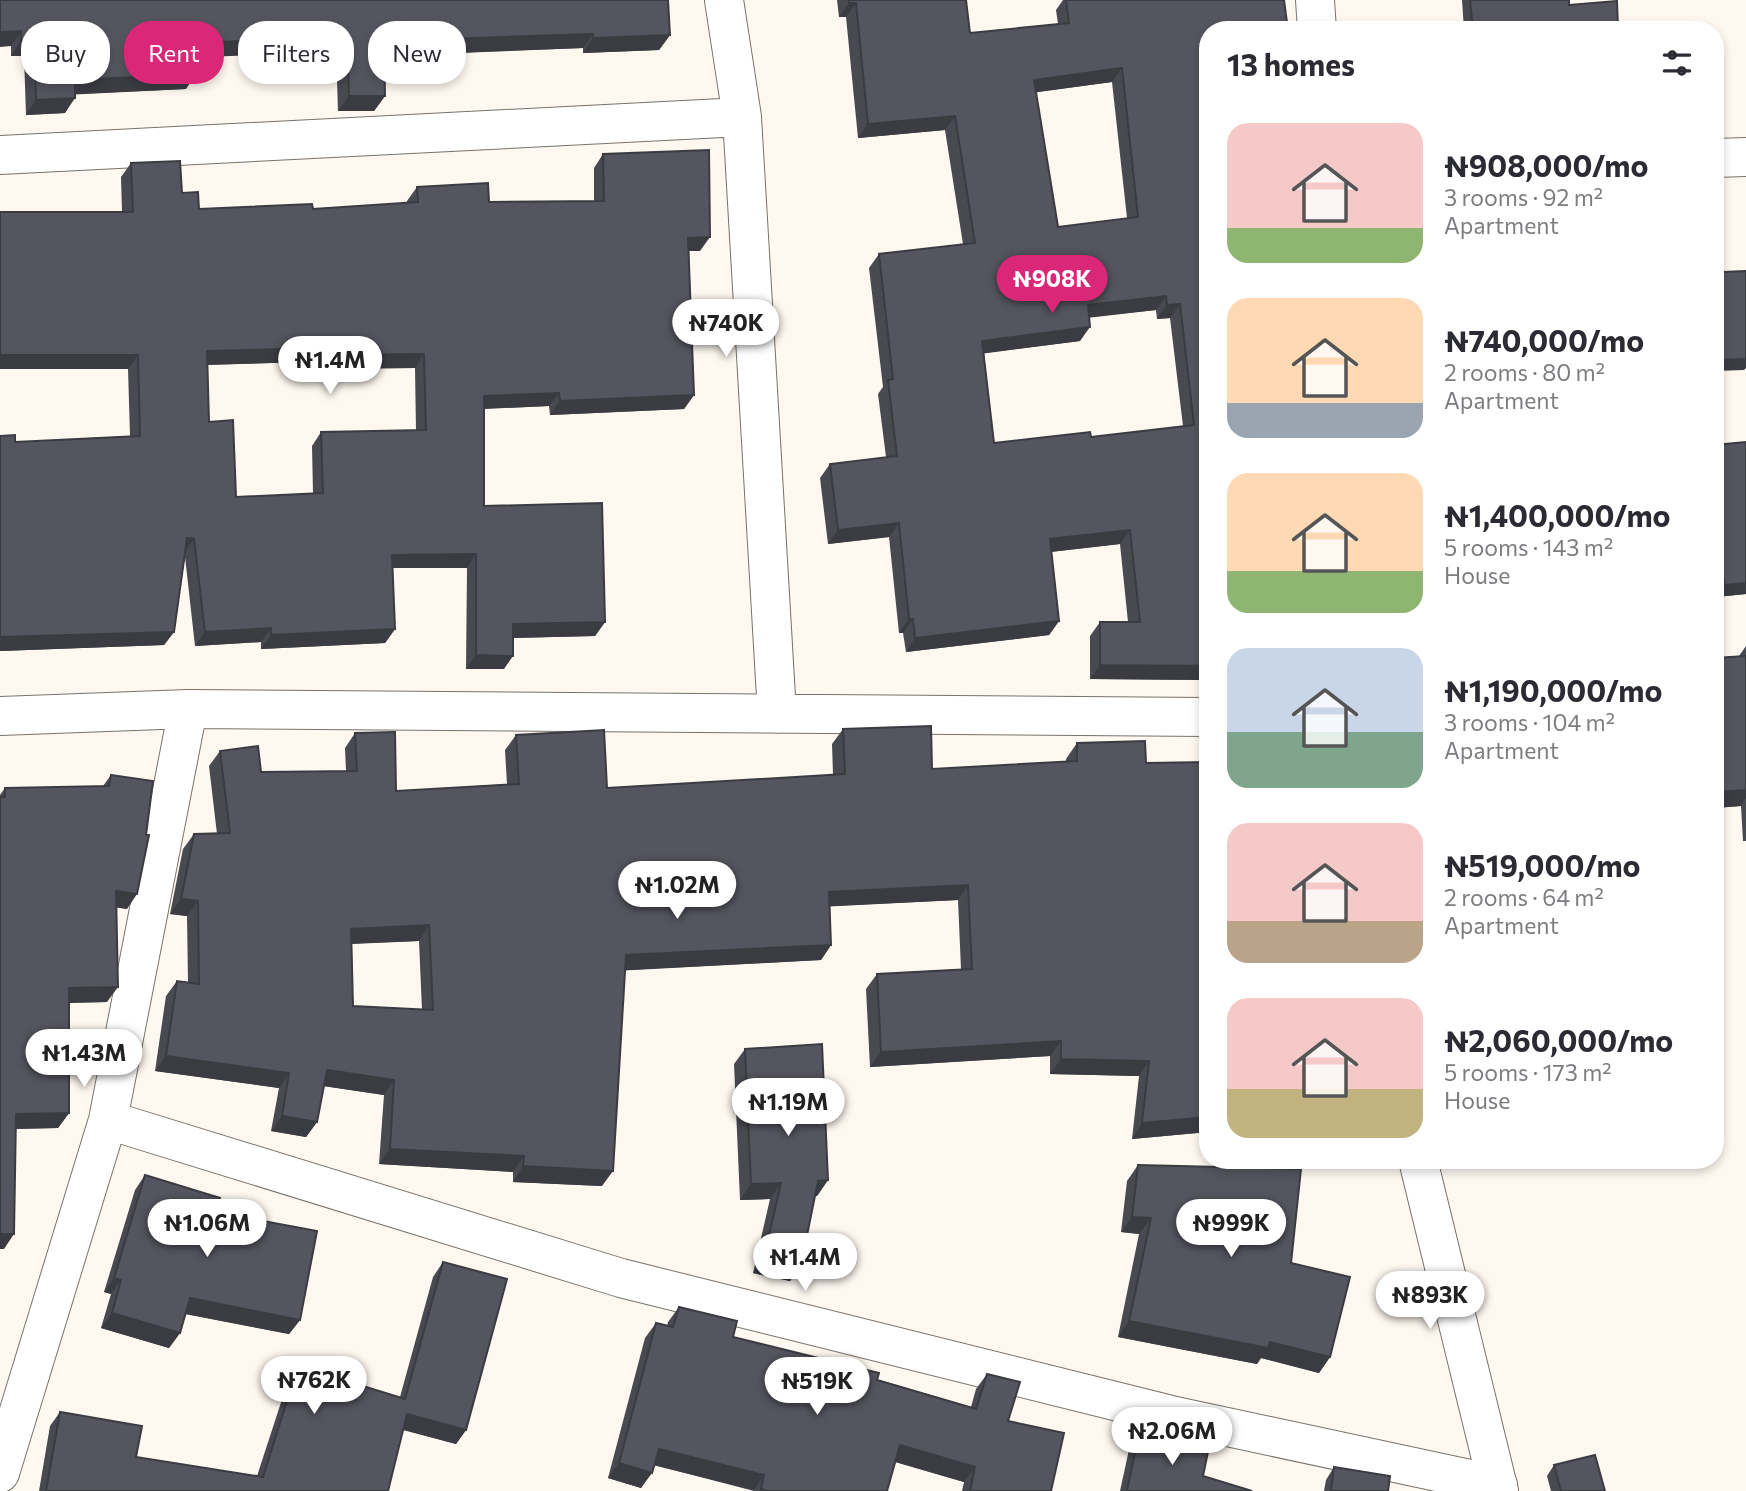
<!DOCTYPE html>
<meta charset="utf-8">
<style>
:root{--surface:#fff;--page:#f2f2f3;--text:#2b2b33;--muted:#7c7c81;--accent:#db2777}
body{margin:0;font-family:Commissioner,sans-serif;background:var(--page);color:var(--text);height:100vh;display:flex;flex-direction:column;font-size:26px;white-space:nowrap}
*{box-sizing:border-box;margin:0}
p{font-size:23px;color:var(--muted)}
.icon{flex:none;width:38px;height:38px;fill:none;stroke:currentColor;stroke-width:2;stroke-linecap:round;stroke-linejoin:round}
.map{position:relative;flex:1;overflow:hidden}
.drawer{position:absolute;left:1199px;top:21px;width:525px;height:1148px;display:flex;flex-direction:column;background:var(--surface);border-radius:28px;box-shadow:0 4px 10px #0003}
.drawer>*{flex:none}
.top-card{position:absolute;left:21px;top:21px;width:665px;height:63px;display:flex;gap:14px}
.price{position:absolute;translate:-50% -60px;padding:0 16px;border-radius:24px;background:#fff;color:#222;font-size:23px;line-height:46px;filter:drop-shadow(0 2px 4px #0008)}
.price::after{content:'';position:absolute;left:50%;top:42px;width:21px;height:16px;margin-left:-10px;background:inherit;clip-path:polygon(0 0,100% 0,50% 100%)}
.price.active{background:var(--accent);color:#fff}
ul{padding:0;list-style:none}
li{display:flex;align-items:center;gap:21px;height:175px;padding:0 28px}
li span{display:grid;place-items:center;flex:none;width:196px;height:140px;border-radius:21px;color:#555}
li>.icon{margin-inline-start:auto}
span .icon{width:84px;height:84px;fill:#fffc;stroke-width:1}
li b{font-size:30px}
h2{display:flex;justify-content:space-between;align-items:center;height:84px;padding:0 28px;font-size:30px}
.chip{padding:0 24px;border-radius:28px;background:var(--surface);box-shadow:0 4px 10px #0003;font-size:24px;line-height:63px}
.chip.active{background:var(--accent);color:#fff}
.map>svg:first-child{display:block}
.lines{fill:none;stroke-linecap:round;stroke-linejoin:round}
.minor-casing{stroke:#79726a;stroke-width:40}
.tertiary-casing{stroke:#79726a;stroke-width:40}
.minor{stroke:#fff;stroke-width:38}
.tertiary{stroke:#fff;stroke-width:38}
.wall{fill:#484951;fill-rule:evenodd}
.shaded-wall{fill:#3b3c42}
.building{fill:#54555e;stroke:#3b3c42;stroke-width:2;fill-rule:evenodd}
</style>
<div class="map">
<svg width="1746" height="1491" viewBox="0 0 1746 1491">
<rect width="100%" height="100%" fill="#fef8f1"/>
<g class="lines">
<defs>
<path id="minor" d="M 724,0 L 742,117 L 777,714
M 0,155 L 742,117
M 1715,158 L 1746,157
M 0,716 L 188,709 L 1208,717
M 108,1120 L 621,1278 L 1171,1415 L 1498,1485
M 0,1473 L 108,1120 L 188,709"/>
<path id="tertiary" d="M 1315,0 L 1317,30
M 1418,1160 L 1499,1491"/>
</defs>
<!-- minor casing -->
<use href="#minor" class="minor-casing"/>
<!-- tertiary casing -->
<use href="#tertiary" class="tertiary-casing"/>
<!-- minor -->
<use href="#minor" class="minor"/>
<!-- tertiary -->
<use href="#tertiary" class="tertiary"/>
</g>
<!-- wall -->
<path class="wall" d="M 0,0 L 670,35 L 659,50 L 583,53 L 583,48 L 384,56 L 385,96 L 374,111 L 338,111 L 336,51 L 197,57 L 186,89 L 75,94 L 65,113 L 26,115 L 24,56 L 11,56 L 11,46 Z
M 837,0 L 966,0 L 970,33 L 1058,24 L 1056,10 L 1063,0 L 1284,0 L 1208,30 L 1208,680 L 1090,679 L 1090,636 L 1100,622 L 1128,622 L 1120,544 L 1051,552 L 1059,621 L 1049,635 L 906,652 L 903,633 L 899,633 L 889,537 L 828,544 L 820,478 L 830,464 L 886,457 L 878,394 L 883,387 L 869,268 L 879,254 L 963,244 L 945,130 L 858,138 L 846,17 L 839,17 ZM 1112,82 L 1127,218 L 1058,227 L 1036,92 ZM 1156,310 L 1157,319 L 1170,318 L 1183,426 L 1091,437 L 994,443 L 984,353 L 1080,341 L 1089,317 Z
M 1462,0 L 1569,0 L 1569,5 L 1618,29 L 1665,30 L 1464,30 Z
M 603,154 L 700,251 L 689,251 L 694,395 L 684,409 L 550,415 L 549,406 L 484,409 L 484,506 L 605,622 L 595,636 L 513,638 L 504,669 L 466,669 L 467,568 L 392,568 L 395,629 L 385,643 L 261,649 L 261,642 L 195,646 L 185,557 L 174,632 L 164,645 L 0,651 L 0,436 L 15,442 L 130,436 L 128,369 L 0,369 L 0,212 L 122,212 L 121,177 L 131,163 L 182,193 L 199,209 L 313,209 L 407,203 L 407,201 L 417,187 L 489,202 L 594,202 L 594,168 ZM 307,362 L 307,369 L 415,368 L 416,431 L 321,432 L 312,446 L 313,493 L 236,497 L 209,422 L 207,365 Z
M 1715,445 L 1746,594 L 1716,597 L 1715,591 Z
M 1746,646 L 1746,841 L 1743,841 L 1741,806 L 1715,808 L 1715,658 L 1739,656 Z
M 843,729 L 932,769 L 1066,762 L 1066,759 L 1077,743 L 1146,763 L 1208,1132 L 1132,1139 L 1139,1076 L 1050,1074 L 1050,1056 L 870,1067 L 866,989 L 877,974 L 961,969 L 958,900 L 830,906 L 831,945 L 821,960 L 625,970 L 602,1186 L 513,1182 L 513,1172 L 379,1164 L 384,1095 L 324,1086 L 317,1122 L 306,1137 L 271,1131 L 279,1088 L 155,1071 L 166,996 L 177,981 L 188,982 L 187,916 L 170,914 L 183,849 L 194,834 L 217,834 L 209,766 L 220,751 L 261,772 L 346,771 L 345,748 L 355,733 L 396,791 L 507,784 L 505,750 L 516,735 L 607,788 L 833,775 L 832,744 ZM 419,941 L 422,1010 L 353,1006 L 352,944 Z
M 111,775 L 127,909 L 117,907 L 107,1002 L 69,1003 L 69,1113 L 58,1128 L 16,1129 L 4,1249 L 0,1249 L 0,795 L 5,788 L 103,786 Z
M 745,1049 L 828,1180 L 817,1196 L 815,1196 L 801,1265 L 790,1281 L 753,1273 L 770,1199 L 740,1200 L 734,1064 Z
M 1138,1165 L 1291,1263 L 1330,1357 L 1319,1373 L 1261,1358 L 1257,1364 L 1118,1337 L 1139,1234 L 1121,1232 L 1127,1181 Z
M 145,1175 L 216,1212 L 300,1320 L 289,1334 L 186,1314 L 180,1333 L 169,1348 L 101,1328 L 111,1294 L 104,1292 L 135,1190 Z
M 443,1262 L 466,1430 L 456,1444 L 403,1430 L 388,1491 L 39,1491 L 50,1426 L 60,1412 L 136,1457 L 257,1476 L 288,1381 L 298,1366 L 400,1397 L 433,1277 Z
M 679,1307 L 733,1337 L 971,1407 L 976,1389 L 987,1374 L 1008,1421 L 1051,1491 L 962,1491 L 964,1482 L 895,1462 L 887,1491 L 754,1491 L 654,1465 L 641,1488 L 608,1478 L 645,1338 L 656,1323 L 667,1326 L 668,1322 Z
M 1139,1433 L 1203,1476 L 1252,1491 L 1120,1491 L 1130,1445 Z
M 1554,1465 L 1605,1491 L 1551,1491 L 1547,1476 Z
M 1334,1467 L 1388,1491 L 1324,1491 L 1326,1480 Z"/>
<!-- shaded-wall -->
<path class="shaded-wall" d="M 849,3 L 856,3 L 846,17 L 839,17 Z
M 21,31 L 11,46 L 0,47 L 0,32 Z
M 593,34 L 583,48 L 374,56 L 384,41 Z
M 670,35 L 659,50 L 583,53 L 593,38 Z
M 347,36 L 336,51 L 187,58 L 197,43 Z
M 21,41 L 34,41 L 24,56 L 11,56 Z
M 1122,68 L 1112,82 L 1024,94 L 1034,80 Z
M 196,74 L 186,89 L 64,95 L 75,80 Z
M 349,96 L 385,96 L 374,111 L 338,111 Z
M 75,98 L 65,113 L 26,115 L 36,100 Z
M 955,116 L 945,130 L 858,138 L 868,124 Z
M 710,237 L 700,251 L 679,251 L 688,238 Z
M 1166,296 L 1156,310 L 1078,319 L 1088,305 Z
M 1180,304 L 1170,318 L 1157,319 L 1167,305 Z
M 1090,327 L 1080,341 L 972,355 L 982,341 Z
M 316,348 L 307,362 L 197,365 L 207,351 Z
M 424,354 L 415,368 L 307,369 L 316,355 Z
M 0,355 L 138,355 L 128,369 L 0,369 Z
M 1746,359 L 1746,368 L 1744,370 L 1715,371 L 1715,360 Z
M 559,393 L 549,406 L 474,409 L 484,396 Z
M 694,395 L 684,409 L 550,415 L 560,401 Z
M 899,523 L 889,537 L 828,544 L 838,530 Z
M 1130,530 L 1120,544 L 1040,553 L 1050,539 Z
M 187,538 L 194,539 L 184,552 Z
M 476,554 L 467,568 L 382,568 L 392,555 Z
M 1724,579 L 1716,591 L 1715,591 L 1715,580 Z
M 1746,583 L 1746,594 L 1716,597 L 1724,585 Z
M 909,619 L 913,619 L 903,633 L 899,633 Z
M 1059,621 L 1049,635 L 906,652 L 915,638 Z
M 605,622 L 595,636 L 504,638 L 513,624 Z
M 271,628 L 261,642 L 195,646 L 205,632 Z
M 395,629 L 385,643 L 261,649 L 271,635 Z
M 174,632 L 164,645 L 0,651 L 0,637 Z
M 476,655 L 513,656 L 504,669 L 466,669 Z
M 1100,665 L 1208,666 L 1208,680 L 1090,679 Z
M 1746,790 L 1746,798 L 1741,806 L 1715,808 L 1715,792 Z
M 968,885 L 958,900 L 819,907 L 829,892 Z
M 116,891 L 137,894 L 127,909 L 106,906 Z
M 181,899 L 198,901 L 187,916 L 170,914 Z
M 429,925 L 419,941 L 341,944 L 351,929 Z
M 831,945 L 821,960 L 615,971 L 626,955 Z
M 118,987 L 107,1002 L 59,1003 L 69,988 Z
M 1061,1041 L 1050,1056 L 870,1067 L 881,1052 Z
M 166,1056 L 289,1073 L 279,1088 L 155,1071 Z
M 1061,1059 L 1149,1061 L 1139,1076 L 1050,1074 Z
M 327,1070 L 394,1080 L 384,1095 L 316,1085 Z
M 69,1113 L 58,1128 L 5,1129 L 16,1114 Z
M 282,1116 L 317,1122 L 306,1137 L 271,1131 Z
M 1208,1117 L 1208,1132 L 1132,1139 L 1142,1123 Z
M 390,1149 L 524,1156 L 513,1172 L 379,1164 Z
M 1471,1160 L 1483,1160 L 1469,1164 Z
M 523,1166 L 613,1171 L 602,1186 L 513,1182 Z
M 828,1180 L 817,1196 L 807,1197 L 818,1181 Z
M 781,1183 L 770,1199 L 740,1200 L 751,1184 Z
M 1132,1217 L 1151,1218 L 1139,1234 L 1121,1232 Z
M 0,1234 L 14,1234 L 4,1249 L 0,1249 Z
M 764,1257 L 801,1265 L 790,1281 L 753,1273 Z
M 114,1278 L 121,1280 L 111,1294 L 104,1292 Z
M 190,1298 L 300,1320 L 289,1334 L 180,1313 Z
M 112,1313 L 180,1333 L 169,1348 L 101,1328 Z
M 1129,1321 L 1270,1342 L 1330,1357 L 1319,1373 L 1261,1358 L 1257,1364 L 1118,1337 Z
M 407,1414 L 466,1430 L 456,1444 L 397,1428 Z
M 900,1445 L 975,1467 L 964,1482 L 889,1460 Z
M 659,1449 L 764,1475 L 754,1490 L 649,1464 Z
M 619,1463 L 652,1473 L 641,1488 L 608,1478 Z"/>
<!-- building -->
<path class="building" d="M 0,0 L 668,0 L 670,35 L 593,38 L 593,34 L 384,41 L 385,96 L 349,96 L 347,36 L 197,43 L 196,74 L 75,80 L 75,98 L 36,100 L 34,41 L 21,41 L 21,31 L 0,32 Z
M 849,0 L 966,0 L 970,33 L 1069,23 L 1066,0 L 1284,0 L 1288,30 L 1208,30 L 1208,666 L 1100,665 L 1100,622 L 1140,622 L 1130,530 L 1050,539 L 1059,621 L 915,638 L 913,619 L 909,619 L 899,523 L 838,530 L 830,464 L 897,456 L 888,380 L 893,379 L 879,254 L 975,243 L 955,116 L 868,124 L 856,3 L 849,3 ZM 1122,68 L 1138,217 L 1058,227 L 1034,80 ZM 1166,296 L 1167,305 L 1180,304 L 1194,425 L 1091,437 L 1090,432 L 994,443 L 982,341 L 1090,327 L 1088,305 Z
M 1470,0 L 1569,0 L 1569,5 L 1617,1 L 1618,29 L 1665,24 L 1665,30 L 1473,30 Z
M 709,150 L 710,237 L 688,238 L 694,395 L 560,401 L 559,393 L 484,396 L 484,506 L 602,503 L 605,622 L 513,624 L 513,656 L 476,655 L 476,554 L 392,555 L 395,629 L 271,635 L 271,628 L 205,632 L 194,539 L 187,538 L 174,632 L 0,637 L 0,436 L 15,435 L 15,442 L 140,436 L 138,355 L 0,355 L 0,212 L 133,212 L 131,163 L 180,161 L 182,193 L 198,192 L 199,209 L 312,204 L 313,209 L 418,202 L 417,187 L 488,183 L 489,202 L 604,201 L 603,154 ZM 316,348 L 316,355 L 424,354 L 426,430 L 321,432 L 323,493 L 236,497 L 233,420 L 209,422 L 207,351 Z
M 1715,218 L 1722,218 L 1723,272 L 1746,271 L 1746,359 L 1715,360 Z
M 1746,442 L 1746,583 L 1724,585 L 1724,579 L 1715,580 L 1715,445 Z
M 1746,656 L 1746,790 L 1715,792 L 1715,658 Z
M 931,726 L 932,769 L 1077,761 L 1077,743 L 1145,741 L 1146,763 L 1208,762 L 1208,1117 L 1142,1123 L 1149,1061 L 1061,1059 L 1061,1041 L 881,1052 L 877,974 L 972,969 L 968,885 L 829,892 L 831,945 L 626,955 L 613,1171 L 523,1166 L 524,1156 L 390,1149 L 394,1080 L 327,1070 L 317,1122 L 282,1116 L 289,1073 L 166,1056 L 177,981 L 199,984 L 198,901 L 181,899 L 194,834 L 230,833 L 220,751 L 258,746 L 261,772 L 357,771 L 355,733 L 395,732 L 396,791 L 519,784 L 516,735 L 604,730 L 607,788 L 845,774 L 843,729 ZM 429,925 L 433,1010 L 353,1006 L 351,929 Z
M 111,775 L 153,781 L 146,835 L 149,835 L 137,894 L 116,891 L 118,987 L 69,988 L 69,1113 L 16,1114 L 14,1234 L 0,1234 L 0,797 L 5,797 L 5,788 L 109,786 Z
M 822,1044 L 828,1180 L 818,1181 L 801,1265 L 764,1257 L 781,1183 L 751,1184 L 745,1049 Z
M 1138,1165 L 1301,1169 L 1291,1263 L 1350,1277 L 1330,1357 L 1270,1342 L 1268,1348 L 1129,1321 L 1151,1218 L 1132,1217 Z
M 145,1175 L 220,1198 L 216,1212 L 317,1231 L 300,1320 L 190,1298 L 180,1333 L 112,1313 L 121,1280 L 114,1278 Z
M 443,1262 L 507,1279 L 466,1430 L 407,1414 L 388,1491 L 46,1491 L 60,1412 L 142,1426 L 136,1457 L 263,1477 L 298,1366 L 405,1399 Z
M 679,1307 L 737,1321 L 733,1337 L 879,1373 L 877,1380 L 976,1409 L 987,1374 L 1020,1382 L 1008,1421 L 1064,1433 L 1051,1491 L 970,1491 L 975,1467 L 900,1445 L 887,1491 L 767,1491 L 761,1489 L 764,1475 L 659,1449 L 652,1473 L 619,1463 L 656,1323 L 673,1327 Z
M 1139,1433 L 1209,1447 L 1203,1476 L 1252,1491 L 1127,1491 Z
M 1595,1455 L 1605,1491 L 1561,1491 L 1554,1465 Z
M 1334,1467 L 1390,1476 L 1388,1491 L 1331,1491 Z"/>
</svg>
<b class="price active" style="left:1052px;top:315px">₦908K</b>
<b class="price" style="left:726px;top:359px">₦740K</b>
<b class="price" style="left:330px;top:396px">₦1.4M</b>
<b class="price" style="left:677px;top:921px">₦1.02M</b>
<b class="price" style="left:84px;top:1089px">₦1.43M</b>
<b class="price" style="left:788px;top:1138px">₦1.19M</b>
<b class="price" style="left:207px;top:1259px">₦1.06M</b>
<b class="price" style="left:1231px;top:1259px">₦999K</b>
<b class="price" style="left:805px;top:1293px">₦1.4M</b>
<b class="price" style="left:1430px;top:1331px">₦893K</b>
<b class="price" style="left:314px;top:1416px">₦762K</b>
<b class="price" style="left:817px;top:1417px">₦519K</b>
<b class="price" style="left:1172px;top:1467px">₦2.06M</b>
<div class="top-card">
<a class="chip">Buy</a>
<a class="chip active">Rent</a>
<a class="chip">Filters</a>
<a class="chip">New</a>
</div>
<section class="drawer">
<h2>13 homes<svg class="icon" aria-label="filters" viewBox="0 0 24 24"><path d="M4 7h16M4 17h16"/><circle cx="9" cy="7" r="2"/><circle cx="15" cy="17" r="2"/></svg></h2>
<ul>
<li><span style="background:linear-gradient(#f6c9c9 75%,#8fb573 0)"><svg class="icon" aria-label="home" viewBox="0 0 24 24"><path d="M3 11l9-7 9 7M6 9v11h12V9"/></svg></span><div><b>₦908,000/mo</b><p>3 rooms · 92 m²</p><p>Apartment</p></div></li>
<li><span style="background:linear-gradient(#ffd9b3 75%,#9aa5b1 0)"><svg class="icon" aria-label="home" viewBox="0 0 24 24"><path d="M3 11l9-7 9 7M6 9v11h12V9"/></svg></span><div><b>₦740,000/mo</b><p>2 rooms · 80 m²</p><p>Apartment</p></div></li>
<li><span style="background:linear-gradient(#ffd9b3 70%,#8fb573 0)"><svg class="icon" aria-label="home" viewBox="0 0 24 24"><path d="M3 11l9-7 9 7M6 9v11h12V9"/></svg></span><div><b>₦1,400,000/mo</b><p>5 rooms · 143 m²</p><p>House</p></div></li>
<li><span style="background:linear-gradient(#c9d6e8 60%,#7fa58c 0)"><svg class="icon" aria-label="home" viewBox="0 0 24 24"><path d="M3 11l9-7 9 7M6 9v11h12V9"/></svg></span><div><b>₦1,190,000/mo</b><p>3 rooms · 104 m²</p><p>Apartment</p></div></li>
<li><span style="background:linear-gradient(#f6c9c9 70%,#b9a48a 0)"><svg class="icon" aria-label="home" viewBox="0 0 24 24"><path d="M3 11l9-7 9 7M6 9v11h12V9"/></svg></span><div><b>₦519,000/mo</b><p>2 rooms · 64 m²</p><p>Apartment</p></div></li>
<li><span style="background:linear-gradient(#f6c9c9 65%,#c2b280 0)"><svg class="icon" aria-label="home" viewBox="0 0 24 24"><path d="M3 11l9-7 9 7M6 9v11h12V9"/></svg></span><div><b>₦2,060,000/mo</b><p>5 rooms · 173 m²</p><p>House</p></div></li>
</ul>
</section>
</div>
